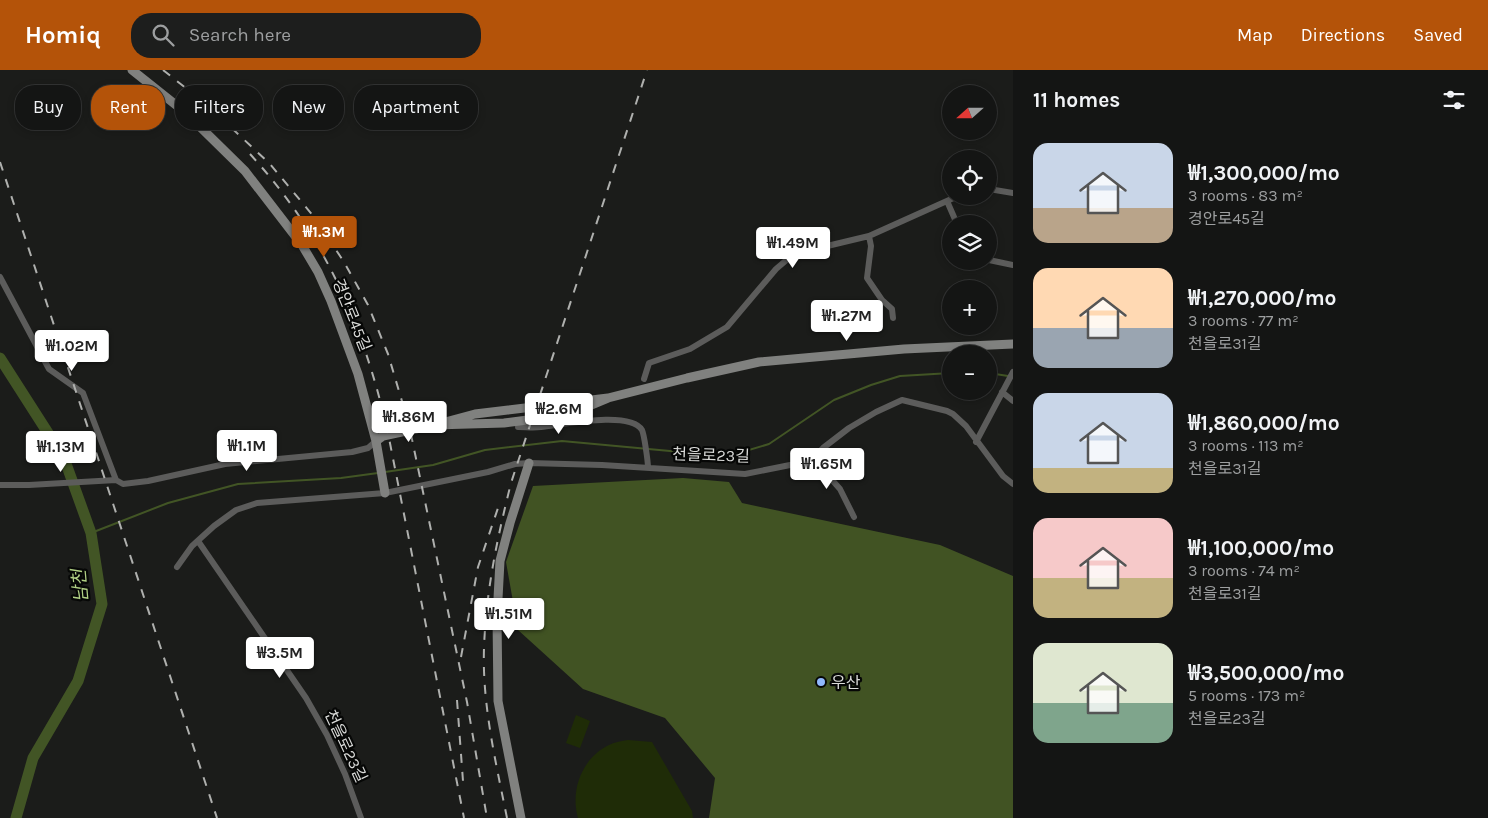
<!DOCTYPE html>
<meta charset="utf-8">
<style>
:root{--surface:#141514;--page:#1d1e1d;--text:#f1f3f6;--muted:#9d9fa0;--line:#333434;--accent:#b45309}
body{margin:0;font-family:Karla,"Noto Sans KR",sans-serif;background:var(--page);color:var(--text);height:100vh;display:flex;flex-direction:column;font-size:19px;white-space:nowrap}
*{box-sizing:border-box;margin:0}
p{font-size:16px;color:var(--muted)}
.icon{flex:none;width:28px;height:28px;fill:none;stroke:currentColor;stroke-width:2;stroke-linecap:round;stroke-linejoin:round}
.map{position:relative;flex:1;overflow:hidden}
.details{display:flex;flex-direction:column;background:var(--surface);width:475px}
.details>*{flex:none}
.banner{position:absolute;left:15px;top:15px;width:475px;height:45px;display:flex;gap:10px}
.needle{width:32px;rotate:249deg}
.controls{position:absolute;left:942px;top:15px;display:grid;gap:10px}
.controls a{display:grid;place-items:center;width:55px;height:55px;border-radius:50%;background:var(--surface);box-shadow:0 2px 8px #0003,0 0 0 1px var(--line);font-size:25px}
.price{position:absolute;translate:-50% -42px;padding:0 11px;border-radius:5px;background:#fff;color:#222;font-size:16px;line-height:32px;filter:drop-shadow(0 1px 2px #0008)}
.price::after{content:'';position:absolute;left:50%;top:30px;width:15px;height:11px;margin-left:-8px;background:inherit;clip-path:polygon(0 0,100% 0,50% 100%)}
.price.selected{background:var(--accent);color:#fff}
ul{padding:0;list-style:none}
li{display:flex;align-items:center;gap:15px;height:125px;padding:0 20px}
li span{display:grid;place-items:center;flex:none;width:140px;height:100px;border-radius:15px;color:#555}
li>.icon{margin-inline-start:auto}
span .icon{width:60px;height:60px;fill:#fffc;stroke-width:1}
li b{font-size:21px}
h2{display:flex;justify-content:space-between;align-items:center;height:60px;padding:0 20px;font-size:21px}
.pill{padding:0 18px;border-radius:20px;background:var(--surface);box-shadow:0 2px 8px #0003,0 0 0 1px var(--line);font-size:18px;line-height:45px}
.pill.selected{background:var(--accent);color:#fff}
header{display:flex;align-items:center;gap:30px;box-sizing:border-box;height:70px;padding:0 25px;background:var(--accent);color:#fff}
header strong{font-size:24px}
nav{display:flex;gap:28px;margin-inline-start:auto;font-size:18px}
.search{width:350px;height:45px;background:var(--page);display:flex;align-items:center;gap:12px;box-sizing:border-box;padding:0 18px;border-radius:20px;color:var(--muted);font-size:19px}
main{display:flex;flex:1;min-height:0}
.map>svg:first-child{display:block}
.green{fill:#1f2c07}
.forest{fill:#415323}
.lines{fill:none;stroke-linecap:round;stroke-linejoin:round}
.stream{stroke:#425525;stroke-width:2}
.river{stroke:#425525;stroke-width:11}
.street{stroke:#5c5c5b;stroke-width:6}
.secondary{stroke:#80817f;stroke-width:9}
.rail{stroke:#afb0ae;stroke-width:2;stroke-dasharray:9 9;stroke-linecap:butt}
.poi-dot{fill:#90b8fd;stroke:#060706;stroke-width:2}
.labels{text-anchor:middle;dominant-baseline:central;stroke-width:4.5;stroke-linejoin:round;paint-order:stroke}
.street-label{font-size:16px;fill:#dadbd9;stroke:#060706}
.poi-label{font-size:16px;fill:#dadbd9;stroke:#060706;text-anchor:start}
.water-label{font-size:18px;font-style:italic;fill:#b1d085;stroke:#060706}
</style>
<header>
<strong>Homiq</strong>
<div class="search"><svg class="icon" aria-label="search" viewBox="0 0 24 24"><circle cx="10" cy="10" r="6"/><path d="M15 15l6 6"/></svg>Search here</div>
<nav><a>Map</a><a>Directions</a><a>Saved</a></nav>
</header>
<main>
<div class="map">
<svg width="1013" height="748" viewBox="0 0 1013 748">
<rect width="100%" height="100%" fill="#1b1c1a"/>
<!-- green -->
<path class="green" d="M 576,645 L 590,651 L 580,678 L 566,673 Z
M 628,670 L 652,672 L 692,741 L 693,748 L 578,748 C 570,720 582,688 609,675 C 615,672 622,671 628,670 Z"/>
<!-- forest -->
<path class="forest" d="M 683,408 L 729,412 L 742,433 L 940,475 L 1013,506 L 1013,748 L 709,748 L 715,708 L 665,648 L 583,619 L 518,560 L 506,492 L 533,416 Z"/>
<g class="lines">
<!-- stream -->
<path class="stream" d="M 989,303 L 1008,306
M 385,402 L 433,395 L 485,380 L 562,371 L 670,381 L 722,388 L 769,374 L 834,330 L 871,315 L 900,306 L 951,303
M 91,463 L 168,433 L 238,414 L 341,408 L 378,403"/>
<!-- river -->
<path class="river" d="M 0,288 L 64,388 L 91,463 L 102,534 L 78,611 L 33,688 L 16,748"/>
<!-- street -->
<path class="street" d="M 989,119 L 1013,123
M 947,131 L 957,154
M 869,166 L 871,176 L 867,208 L 882,230 L 892,239 L 893,248
M 989,190 L 1013,195
M 0,207 L 49,299 L 83,323 L 116,410
M 644,309 L 649,293 L 690,279 L 727,257 L 776,199 L 804,175 L 823,177 L 869,166 L 958,126
M 1002,322 L 1013,331
M 518,357 C 526,357 533,358 541,357 C 561,355 630,340 642,360 C 644,364 648,391 648,398
M 976,372 L 1013,302
M 816,385 L 825,402 L 840,419 L 854,447
M 0,415 L 29,415 L 116,410 L 123,414 L 148,411 L 225,394 L 352,382 L 368,378 L 376,371
M 198,471 L 306,628 L 327,665 L 345,704 L 361,748
M 177,497 L 192,476 L 214,456 L 236,440 L 257,433 L 385,423 L 488,402 L 515,394 L 529,393 L 602,395 L 745,404 L 810,391 L 823,378 L 849,358 L 876,342 L 902,330 L 947,341 L 953,344 L 966,356 L 1003,406 L 1013,414"/>
<!-- secondary -->
<path class="secondary" d="M 132,0 L 186,43 L 245,101 L 302,175 L 318,202 L 331,231 L 358,304 L 376,371 L 385,423
M 608,328 L 475,344 L 434,355 L 504,353 L 543,348 L 584,338 L 608,328 L 687,308 L 759,292 L 904,279 L 1013,274
M 376,371 L 383,366 L 434,355
M 521,748 L 498,631 L 497,547 L 500,491 L 510,453 L 529,393"/>
<!-- rail -->
<path class="rail" d="M 163,0 L 206,34 L 270,94 L 315,148 L 344,192 L 368,235 L 388,284 L 409,355 L 467,632 L 487,748
M 250,84 C 324,165 362,252 387,358 L 464,748
M 0,92 L 217,748
M 461,587 L 478,497 L 499,435
M 457,630 L 463,711
M 507,748 C 496,693 482,635 484,578 C 486,521 497,469 511,413 L 647,0"/>
</g>
<!-- markers -->
<circle class="poi-dot" cx="821" cy="612" r="5"/>
<g class="labels">
<!-- street labels -->
<g class="street-label">
<text transform="translate(352 245) rotate(68)">경안로45길</text>
<text transform="translate(711 385) rotate(2)">천을로23길</text>
<text transform="translate(346 676) rotate(65)">천을로23길</text>
</g>
<!-- poi labels -->
<g class="poi-label">
<text x="831" y="612">우산</text>
</g>
<!-- water labels -->
<g class="water-label">
<text transform="translate(80 516) rotate(-95)">남천</text>
</g>
</g>
</svg>
<div class="controls">
<a><svg class="needle" viewBox="-14 -14 28 28"><path d="M0-13l5 13h-10z" fill="#e53935"/><path d="M0 13l5-13h-10z" fill="#9d9fa0"/></svg></a>
<a><svg class="icon" aria-label="locate" viewBox="0 0 24 24"><circle cx="12" cy="12" r="6"/><path d="M12 2v4M12 18v4M2 12h4M18 12h4"/></svg></a>
<a><svg class="icon" aria-label="layers" viewBox="0 0 24 24"><path d="M12 4l9 5-9 5-9-5zM3 14l9 5 9-5"/></svg></a>
<a>+</a>
<a>−</a>
</div>
<b class="price selected" style="left:324px;top:188px">₩1.3M</b>
<b class="price" style="left:793px;top:199px">₩1.49M</b>
<b class="price" style="left:847px;top:272px">₩1.27M</b>
<b class="price" style="left:72px;top:302px">₩1.02M</b>
<b class="price" style="left:559px;top:365px">₩2.6M</b>
<b class="price" style="left:409px;top:373px">₩1.86M</b>
<b class="price" style="left:247px;top:402px">₩1.1M</b>
<b class="price" style="left:61px;top:403px">₩1.13M</b>
<b class="price" style="left:827px;top:420px">₩1.65M</b>
<b class="price" style="left:509px;top:570px">₩1.51M</b>
<b class="price" style="left:280px;top:609px">₩3.5M</b>
<div class="banner">
<a class="pill">Buy</a>
<a class="pill selected">Rent</a>
<a class="pill">Filters</a>
<a class="pill">New</a>
<a class="pill">Apartment</a>
</div>
</div>
<section class="details">
<h2>11 homes<svg class="icon" aria-label="filters" viewBox="0 0 24 24"><path d="M4 7h16M4 17h16"/><circle cx="9" cy="7" r="2"/><circle cx="15" cy="17" r="2"/></svg></h2>
<ul>
<li><span style="background:linear-gradient(#c9d6e8 65%,#b9a48a 0)"><svg class="icon" aria-label="home" viewBox="0 0 24 24"><path d="M3 11l9-7 9 7M6 9v11h12V9"/></svg></span><div><b>₩1,300,000/mo</b><p>3 rooms · 83 m²</p><p>경안로45길</p></div></li>
<li><span style="background:linear-gradient(#ffd9b3 60%,#9aa5b1 0)"><svg class="icon" aria-label="home" viewBox="0 0 24 24"><path d="M3 11l9-7 9 7M6 9v11h12V9"/></svg></span><div><b>₩1,270,000/mo</b><p>3 rooms · 77 m²</p><p>천을로31길</p></div></li>
<li><span style="background:linear-gradient(#c9d6e8 75%,#c2b280 0)"><svg class="icon" aria-label="home" viewBox="0 0 24 24"><path d="M3 11l9-7 9 7M6 9v11h12V9"/></svg></span><div><b>₩1,860,000/mo</b><p>3 rooms · 113 m²</p><p>천을로31길</p></div></li>
<li><span style="background:linear-gradient(#f6c9c9 60%,#c2b280 0)"><svg class="icon" aria-label="home" viewBox="0 0 24 24"><path d="M3 11l9-7 9 7M6 9v11h12V9"/></svg></span><div><b>₩1,100,000/mo</b><p>3 rooms · 74 m²</p><p>천을로31길</p></div></li>
<li><span style="background:linear-gradient(#dfe7d0 60%,#7fa58c 0)"><svg class="icon" aria-label="home" viewBox="0 0 24 24"><path d="M3 11l9-7 9 7M6 9v11h12V9"/></svg></span><div><b>₩3,500,000/mo</b><p>5 rooms · 173 m²</p><p>천을로23길</p></div></li>
</ul>
</section>
</main>
